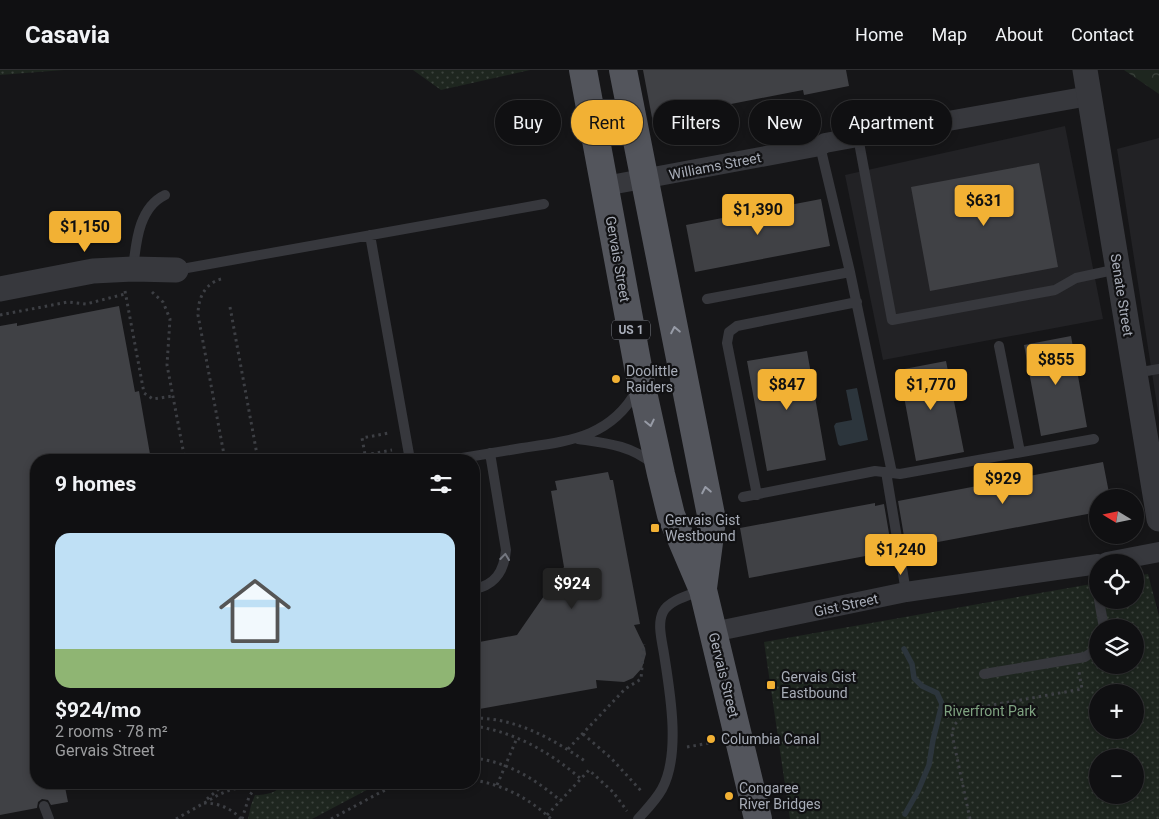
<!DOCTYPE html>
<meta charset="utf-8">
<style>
:root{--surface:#101012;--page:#1e1e20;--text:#f1f3f6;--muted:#9c9d9f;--line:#303032;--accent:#f2b134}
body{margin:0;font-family:Roboto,sans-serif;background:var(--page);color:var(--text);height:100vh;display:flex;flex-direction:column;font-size:19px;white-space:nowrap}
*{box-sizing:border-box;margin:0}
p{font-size:16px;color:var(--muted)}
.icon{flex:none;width:28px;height:28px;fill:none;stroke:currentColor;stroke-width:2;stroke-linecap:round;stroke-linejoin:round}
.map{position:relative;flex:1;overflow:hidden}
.side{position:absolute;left:30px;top:384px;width:450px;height:335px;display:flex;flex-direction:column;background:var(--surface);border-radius:20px;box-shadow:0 2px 8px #0003,0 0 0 1px var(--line)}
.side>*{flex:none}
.guide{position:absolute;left:495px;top:30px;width:475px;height:45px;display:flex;gap:10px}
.needle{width:32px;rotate:280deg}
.buttons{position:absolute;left:1089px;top:419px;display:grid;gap:10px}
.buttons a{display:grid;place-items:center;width:55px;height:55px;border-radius:50%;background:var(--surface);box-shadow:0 2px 8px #0003,0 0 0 1px var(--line);font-size:25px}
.price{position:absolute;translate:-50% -42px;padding:0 11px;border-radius:5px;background:var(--accent);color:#111;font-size:16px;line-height:32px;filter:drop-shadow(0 1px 2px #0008)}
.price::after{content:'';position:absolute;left:50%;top:30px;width:15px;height:11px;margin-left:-8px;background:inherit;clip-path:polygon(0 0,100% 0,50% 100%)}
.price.current{background:#222;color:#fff}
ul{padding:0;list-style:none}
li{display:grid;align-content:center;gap:10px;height:265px;padding:0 25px}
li+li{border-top:1px solid var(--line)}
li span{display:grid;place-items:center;height:155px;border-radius:15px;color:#555}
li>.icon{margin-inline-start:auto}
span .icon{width:90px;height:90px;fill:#fffc;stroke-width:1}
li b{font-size:21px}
h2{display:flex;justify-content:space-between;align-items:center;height:60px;padding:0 25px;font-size:21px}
.chip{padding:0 18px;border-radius:22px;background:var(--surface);box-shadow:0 2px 8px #0003,0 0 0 1px var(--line);font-size:18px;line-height:45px}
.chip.current{background:var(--accent);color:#111}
header{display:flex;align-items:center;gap:30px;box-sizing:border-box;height:70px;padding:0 25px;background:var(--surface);border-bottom:1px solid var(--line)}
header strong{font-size:24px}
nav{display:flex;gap:28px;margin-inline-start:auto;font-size:18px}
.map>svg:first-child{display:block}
.built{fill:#222225}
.grass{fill:url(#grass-dots);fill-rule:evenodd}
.forest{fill:url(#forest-crowns)}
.water{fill:#2c353c}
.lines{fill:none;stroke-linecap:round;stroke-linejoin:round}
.stream{stroke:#2c353c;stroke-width:5.5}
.building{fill:#404145}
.path{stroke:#3d3f44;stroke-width:3;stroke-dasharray:2.5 4;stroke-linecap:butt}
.service{stroke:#37383d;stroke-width:10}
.minor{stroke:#37383d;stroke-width:20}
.tertiary{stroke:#37383d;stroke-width:25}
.primary{stroke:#53555c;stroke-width:28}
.oneway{stroke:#979ba6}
.oneway2{stroke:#757881}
.poi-dot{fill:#f2b134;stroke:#111113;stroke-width:2}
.labels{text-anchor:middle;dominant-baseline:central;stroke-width:4.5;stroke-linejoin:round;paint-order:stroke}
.shield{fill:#111113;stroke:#7b7e86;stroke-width:1}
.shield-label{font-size:12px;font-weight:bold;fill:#a8adb8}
.street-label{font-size:14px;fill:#a8adb8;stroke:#111113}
.poi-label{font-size:14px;fill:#a8adb8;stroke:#111113;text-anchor:start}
.park-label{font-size:14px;fill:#7fa381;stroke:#111113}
</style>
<header>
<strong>Casavia</strong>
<nav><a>Home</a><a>Map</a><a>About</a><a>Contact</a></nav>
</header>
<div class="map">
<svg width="1159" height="749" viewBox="0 0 1159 749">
<defs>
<pattern id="grass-dots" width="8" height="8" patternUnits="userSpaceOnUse" patternTransform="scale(1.25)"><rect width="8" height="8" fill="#1e261f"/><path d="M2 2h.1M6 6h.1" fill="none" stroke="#3c433d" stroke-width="1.8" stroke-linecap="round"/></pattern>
<pattern id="forest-crowns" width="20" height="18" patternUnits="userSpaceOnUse" patternTransform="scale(1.25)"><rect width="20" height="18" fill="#1e261f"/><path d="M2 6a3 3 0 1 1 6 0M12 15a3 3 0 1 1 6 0" fill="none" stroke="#3c433d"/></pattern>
</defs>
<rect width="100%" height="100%" fill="#161618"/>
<!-- built -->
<path class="built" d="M 1065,56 L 1103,249 L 883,290 L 845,105 Z
M 1159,68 L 1159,348 L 1117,79 Z"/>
<!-- grass -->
<path class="grass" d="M 0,0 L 64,0 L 0,5 Z
M 413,0 L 530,0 L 441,20 Z
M 1148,504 L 1159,546 L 1159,749 L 790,749 L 764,572 L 1097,513 L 1098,530 L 1135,530 L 1135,506 ZM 1098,558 L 1135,558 L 1135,595 L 1098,595 ZM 1098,622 L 1135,622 L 1135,660 L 1098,660 ZM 1098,688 L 1135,688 L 1135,725 L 1098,725 Z
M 283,713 L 283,712 L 380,713 L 312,749 L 248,749 L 251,735 L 255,725 C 266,725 278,723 283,713 Z"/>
<!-- forest -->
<path class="forest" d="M 1124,0 L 1159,0 L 1159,24 Z"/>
<!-- water -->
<path class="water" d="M 857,318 L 868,370 L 840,376 L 838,374 L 834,356 L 836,353 L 852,350 L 846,320 Z"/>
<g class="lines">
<!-- stream -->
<path class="stream" d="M 904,579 L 912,594 L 914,608 L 922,616 L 937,623 L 942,634 L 933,670 L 929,695 L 918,721 L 905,744"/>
</g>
<!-- building -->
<path class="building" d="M 643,0 L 846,0 L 849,16 L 804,25 L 803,20 L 726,35 L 726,39 L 653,53 Z
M 1039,93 L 1058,197 L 930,221 L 911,117 Z
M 821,129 L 830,176 L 695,202 L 686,155 Z
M 119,236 L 135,322 L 139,321 L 151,390 L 36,390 L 36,712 L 64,712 L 68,732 L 51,735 L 48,730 L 42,729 L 38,732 L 37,738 L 0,745 L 0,256 L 17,253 L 17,256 Z
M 1071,266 L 1087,357 L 1041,366 L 1024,275 Z
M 807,281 L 826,390 L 767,401 L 747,291 Z
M 946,291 L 964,382 L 916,391 L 899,300 Z
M 1103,392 L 1110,428 L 1098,428 L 1098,442 L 906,478 L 898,431 Z
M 608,402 L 610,410 L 613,410 L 640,554 L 634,555 L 645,578 L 646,584 L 642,598 L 633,608 L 624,612 L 596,610 L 597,618 L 474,640 L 474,573 L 517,565 L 564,497 L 551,421 L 557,420 L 555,411 Z
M 875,433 L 875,436 L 884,434 L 892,481 L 749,508 L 740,458 Z"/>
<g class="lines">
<!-- path -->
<path class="path" d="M 221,209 C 204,214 198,229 198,245 L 225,390
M 125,221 L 144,323 L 153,329 L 173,326
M 152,222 L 163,232 L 170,249 L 167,295 L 185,390
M 230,237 L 258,390
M 0,245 L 68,232 L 86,234 L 125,224
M 365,385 L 392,380
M 366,390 L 362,368 L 389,363 L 389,365
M 474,648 C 516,648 551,668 585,691
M 474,656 C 515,662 550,682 581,709
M 583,664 L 611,688 L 643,723
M 687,677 L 715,672
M 568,679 L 625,619 L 641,609 L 644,574
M 474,688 C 508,692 535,709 561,731
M 474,710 C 503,715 529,728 551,749
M 497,715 L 517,668
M 207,729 L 227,712
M 204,733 C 218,733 231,738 241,749
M 547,745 L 589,700 L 613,722 L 627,741
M 176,749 L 220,724 L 230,720 L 261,712
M 242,749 L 249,727 L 257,714
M 331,749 L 381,722 L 404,712
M 970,749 L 952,664 L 954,655 L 970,639 L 1082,619 L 1079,602"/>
<!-- service -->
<path class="service" d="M 858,67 L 892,250 L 1055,220 L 1076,208 L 1118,199
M 820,76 L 850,202 L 892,403
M 370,165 L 410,390
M 133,199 C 136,174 138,138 165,125
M 176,200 L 544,134
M 707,229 L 850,202
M 999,276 L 1020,382
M 1135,303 L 1159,299
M 578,369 C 605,373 631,375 653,394
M 450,390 C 474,386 498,382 522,378 C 570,371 611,367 637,320
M 886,402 L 906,522
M 757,425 L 727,273 L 729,262 L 737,256 L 857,232
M 743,427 L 875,401 L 900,404 L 1094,369
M 1092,495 L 1098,522
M 474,519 C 495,515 504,502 506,480 L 490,383
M 1099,530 L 1104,558
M 984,604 L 1085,587 L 1095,580 L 1098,576
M 44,736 L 49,749
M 638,749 C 646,740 656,730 662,719 C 681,684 670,622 664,584 C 662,571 657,554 663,542 C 669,530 690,525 702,520"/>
<!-- minor -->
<path class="minor" d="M 605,116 L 820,76 L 825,73 L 858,67 L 1089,26
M 1107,492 L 1159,482
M 713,562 L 906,522 L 1098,494"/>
<!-- tertiary -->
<path class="tertiary" d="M 1085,0 L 1159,449
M 0,219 L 93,201 L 133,199 L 176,200"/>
<!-- primary -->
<path class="primary" d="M 583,0 L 641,313 L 661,404 L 671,445 L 703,520 L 758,749
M 623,0 L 712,450 L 703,518"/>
</g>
<!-- one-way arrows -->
<defs><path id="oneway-chevron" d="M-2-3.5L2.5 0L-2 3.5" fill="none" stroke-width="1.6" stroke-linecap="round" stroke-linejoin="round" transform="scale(1.25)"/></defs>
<g class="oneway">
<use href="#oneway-chevron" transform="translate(675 260) rotate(-101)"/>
<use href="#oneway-chevron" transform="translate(650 353) rotate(78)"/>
<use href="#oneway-chevron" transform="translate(706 420) rotate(-101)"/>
</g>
<use class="oneway2" href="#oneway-chevron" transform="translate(505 487) rotate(-83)"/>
<!-- markers -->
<g class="poi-dot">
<circle cx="616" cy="309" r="5"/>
<rect x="650" y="453" width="10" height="10" rx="2.5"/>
<rect x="766" y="610" width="10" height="10" rx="2.5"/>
<circle cx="711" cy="669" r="5"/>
<circle cx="729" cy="726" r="5"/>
</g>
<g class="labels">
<!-- shield labels -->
<rect class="shield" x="612" y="250.5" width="38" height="19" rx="4"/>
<g class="shield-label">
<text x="631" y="260">US 1</text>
</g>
<!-- street labels -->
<g class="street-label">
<text transform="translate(715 96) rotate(-11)">Williams Street</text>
<text transform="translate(618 189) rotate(80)">Gervais Street</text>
<text transform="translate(1122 225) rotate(81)">Senate Street</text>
<text transform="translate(846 535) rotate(-12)">Gist Street</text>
<text transform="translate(724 605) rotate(76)">Gervais Street</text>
</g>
<!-- poi labels -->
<g class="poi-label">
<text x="626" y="301">Doolittle<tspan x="626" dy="16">Raiders</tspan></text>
<text x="665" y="450">Gervais Gist<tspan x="665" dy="16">Westbound</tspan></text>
<text x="781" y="607">Gervais Gist<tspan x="781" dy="16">Eastbound</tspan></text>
<text x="721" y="669">Columbia Canal</text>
<text x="739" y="718">Congaree<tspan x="739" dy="16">River Bridges</tspan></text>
</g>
<!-- park labels -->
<g class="park-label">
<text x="990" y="641">Riverfront Park</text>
</g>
</g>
</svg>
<div class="buttons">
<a><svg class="needle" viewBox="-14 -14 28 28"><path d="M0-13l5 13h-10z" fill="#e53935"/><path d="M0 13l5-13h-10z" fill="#9c9d9f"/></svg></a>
<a><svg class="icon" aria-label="locate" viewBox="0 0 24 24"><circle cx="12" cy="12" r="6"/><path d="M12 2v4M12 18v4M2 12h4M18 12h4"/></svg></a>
<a><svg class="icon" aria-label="layers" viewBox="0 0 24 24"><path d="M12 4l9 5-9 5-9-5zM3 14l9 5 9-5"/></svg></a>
<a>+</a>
<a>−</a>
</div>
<b class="price" style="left:984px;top:157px">$631</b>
<b class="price" style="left:758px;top:166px">$1,390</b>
<b class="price" style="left:85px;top:183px">$1,150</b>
<b class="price" style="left:1056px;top:316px">$855</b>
<b class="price" style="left:787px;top:341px">$847</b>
<b class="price" style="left:931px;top:341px">$1,770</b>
<b class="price" style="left:1003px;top:435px">$929</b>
<b class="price" style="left:901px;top:506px">$1,240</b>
<b class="price current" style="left:572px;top:540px">$924</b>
<div class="guide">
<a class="chip">Buy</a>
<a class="chip current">Rent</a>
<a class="chip">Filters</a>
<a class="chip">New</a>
<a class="chip">Apartment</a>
</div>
<section class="side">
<h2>9 homes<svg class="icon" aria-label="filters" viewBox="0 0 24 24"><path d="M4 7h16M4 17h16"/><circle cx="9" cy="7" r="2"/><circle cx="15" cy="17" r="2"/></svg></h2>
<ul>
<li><span style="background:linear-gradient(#bfe0f5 75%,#8fb573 0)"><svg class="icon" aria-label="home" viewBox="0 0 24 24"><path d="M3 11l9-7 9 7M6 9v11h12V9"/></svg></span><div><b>$924/mo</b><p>2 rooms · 78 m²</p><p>Gervais Street</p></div></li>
</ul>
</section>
</div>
